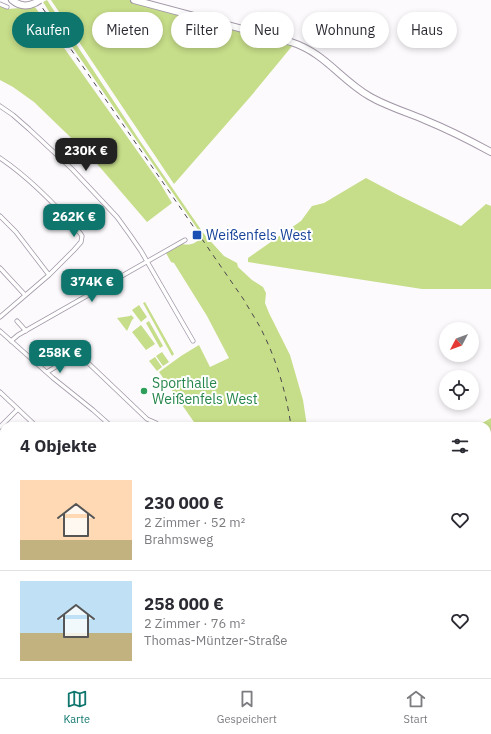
<!DOCTYPE html>
<html lang="de">
<meta charset="utf-8">
<style>
:root{--surface:#fff;--page:#f7f7f7;--text:#2b2b33;--muted:#7c7c81;--line:#e1e1e2;--accent:#0f766e}
body{margin:0;font-family:"IBM Plex Sans",sans-serif;background:var(--page);color:var(--text);height:100vh;display:flex;flex-direction:column;font-size:15px;white-space:nowrap}
*{box-sizing:border-box;margin:0}
p{font-size:13px;color:var(--muted)}
.icon{flex:none;width:22px;height:22px;fill:none;stroke:currentColor;stroke-width:2;stroke-linecap:round;stroke-linejoin:round}
.map{position:relative;flex:1;overflow:hidden}
.drawer{position:absolute;left:0px;top:422px;width:491px;height:256px;display:flex;flex-direction:column;background:var(--surface);border-radius:12px 12px 0 0;box-shadow:0 2px 6px #0003}
.drawer>*{flex:none}
.top-card{position:absolute;left:12px;top:12px;width:467px;height:36px;display:flex;gap:8px}
.needle{width:26px;rotate:229deg}
.fabs{position:absolute;left:439px;top:322px;display:grid;gap:8px}
.fabs a{display:grid;place-items:center;width:40px;height:40px;border-radius:50%;background:var(--surface);box-shadow:0 2px 6px #0003;font-size:20px}
.price{position:absolute;translate:-50% -34px;padding:0 9px;border-radius:8px;background:var(--accent);color:#fff;font-size:13px;line-height:26px;filter:drop-shadow(0 1px 2px #0008)}
.price::after{content:'';position:absolute;left:50%;top:24px;width:12px;height:9px;margin-left:-6px;background:inherit;clip-path:polygon(0 0,100% 0,50% 100%)}
.price.on{background:#222;color:#fff}
ul{padding:0;list-style:none}
li{display:flex;align-items:center;gap:12px;height:100px;padding:0 20px}
li+li{border-top:1px solid var(--line)}
li span{display:grid;place-items:center;flex:none;width:112px;height:80px;border-radius:0px;color:#555}
li>.icon{margin-inline-start:auto}
span .icon{width:48px;height:48px;fill:#fffc;stroke-width:1}
li b{font-size:17px}
h2{display:flex;justify-content:space-between;align-items:center;height:48px;padding:0 20px;font-size:17px}
.pill{padding:0 14px;border-radius:18px;background:var(--surface);box-shadow:0 2px 6px #0003;font-size:14px;line-height:36px}
.pill.on{background:var(--accent);color:#fff}
.dock{display:flex;justify-content:space-around;align-items:center;height:56px;border-top:1px solid var(--line);background:var(--surface);font-size:11px;color:var(--muted)}
.dock a{display:grid;justify-items:center;gap:2px}
.dock .on{color:var(--accent)}
.map>svg:first-child{display:block}
.green{fill:#c6dd89}
.lines{fill:none;stroke-linecap:round;stroke-linejoin:round}
.street-casing{stroke:#a398a8;stroke-width:5}
.primary-casing{stroke:#a398a8;stroke-width:8}
.street{stroke:#fff;stroke-width:3.5}
.primary{stroke:#fff;stroke-width:6}
.rail{stroke:#49464b;stroke-width:1;stroke-dasharray:5 5;stroke-linecap:butt}
.primary-bridge-casing{stroke:#a398a8;stroke-width:8;stroke-linecap:butt}
.primary-bridge{stroke:#fff;stroke-width:6}
.transit-dot{fill:#1a4fb4;stroke:#fff;stroke-width:1.5}
.leisure-dot{fill:#2e9e5b;stroke:#fff;stroke-width:1.5}
.labels{text-anchor:middle;dominant-baseline:central;stroke-width:4;stroke-linejoin:round;paint-order:stroke}
.transit-label{font-size:14px;fill:#164399;stroke:#fff;text-anchor:start}
.leisure-label{font-size:14px;fill:#27864d;stroke:#fff;text-anchor:start}
</style>
<div class="map">
<svg width="491" height="678" viewBox="0 0 491 678">
<rect width="100%" height="100%" fill="#fcfafd"/>
<!-- green -->
<path class="green" d="M 47,0 L 140,141 L 204,234 L 224,256 L 237,263 L 238,267 L 252,280 L 263,287 L 266,293 L 265,303 L 269,313 L 290,355 L 303,400 L 307,426 L 196,426 L 194,422 L 159,372 L 181,356 L 199,345 L 210,367 L 229,358 L 207,316 L 174,263 L 171,262 L 166,253 L 182,244 C 192,246 195,243 203,237 L 62,32 L 43,2 Z
M 51,0 L 133,0 L 293,45 L 251,96 L 174,184 Z
M 0,6 L 7,9 L 35,7 L 160,183 L 172,203 L 147,222 L 92,158 L 34,102 L 13,87 L 0,80 Z
M 366,178 L 398,195 L 461,226 L 486,204 L 491,206 L 491,289 L 422,289 L 248,262 L 248,258 L 301,221 L 312,206 L 324,203 Z
M 145,302 L 174,354 L 172,356 L 143,303 Z
M 139,305 L 147,317 L 141,322 L 132,310 Z
M 131,315 L 134,318 L 132,320 L 127,331 L 117,318 L 130,316 Z
M 149,321 L 163,346 L 160,348 L 146,323 Z
M 141,325 L 155,344 L 146,350 L 132,332 Z
M 162,352 L 169,362 L 163,366 L 156,356 Z
M 155,357 L 162,367 L 157,371 L 149,361 Z
M 491,418 L 491,499 L 487,499 L 487,426 L 477,426 Z
M 187,674 L 241,674 L 240,678 L 182,678 Z"/>
<g class="lines">
<defs>
<path id="street" d="M 0,4 L 7,7
M 0,106 L 13,115 L 29,129 L 72,169 L 117,217 L 130,235 L 141,251 L 193,341
M 0,158 C 31,179 56,205 80,233 L 82,236 L 81,242 L 74,250 L 49,275 L 0,317
M 0,216 L 16,232 L 49,275
M 0,268 L 25,295
M 17,321 L 26,331
M 0,331 L 53,378 L 93,410 L 111,426
M 11,341 L 18,335 L 185,240
M 47,372 L 74,356 L 79,356 L 84,359 L 147,419 L 156,423 L 159,426
M 0,392 L 36,426
M 0,427 L 18,409
M 0,438 L 4,442
M 0,628 L 4,631
M 27,674 L 28,678
M 46,678 L 57,674
M 150,678 L 157,674
M 235,678 L 237,674"/>
<path id="primary" d="M 12,0 C 19,6 27,7 35,3
M 134,0 L 291,42 C 325,53 340,79 369,96 C 386,106 406,112 425,120 C 447,129 469,140 491,152"/>
</defs>
<!-- street casing -->
<use href="#street" class="street-casing"/>
<!-- primary casing -->
<use href="#primary" class="primary-casing"/>
<!-- street -->
<use href="#street" class="street"/>
<!-- primary -->
<use href="#primary" class="primary"/>
<!-- rail -->
<path class="rail" d="M 37,0 L 244,300 C 249,309 255,318 260,327 C 276,358 286,391 291,426
M 187,678 L 192,674"/>
<defs>
<path id="primary-bridge" d="M 35,3 L 40,0"/>
</defs>
<!-- primary-bridge casing -->
<use href="#primary-bridge" class="primary-bridge-casing"/>
<!-- primary-bridge -->
<use href="#primary-bridge" class="primary-bridge"/>
</g>
<!-- markers -->
<rect class="transit-dot" x="192" y="230" width="10" height="10" rx="2"/>
<circle class="leisure-dot" cx="144" cy="391" r="4"/>
<g class="labels">
<!-- transit labels -->
<g class="transit-label">
<text x="206" y="235">Weißenfels West</text>
</g>
<!-- leisure labels -->
<g class="leisure-label">
<text x="152" y="383">Sporthalle<tspan x="152" dy="16">Weißenfels West</tspan></text>
</g>
</g>
</svg>
<div class="fabs">
<a><svg class="needle" viewBox="-14 -14 28 28"><path d="M0-13l5 13h-10z" fill="#e53935"/><path d="M0 13l5-13h-10z" fill="#7c7c81"/></svg></a>
<a><svg class="icon" aria-label="locate" viewBox="0 0 24 24"><circle cx="12" cy="12" r="6"/><path d="M12 2v4M12 18v4M2 12h4M18 12h4"/></svg></a>
</div>
<b class="price on" style="left:86px;top:172px">230K €</b>
<b class="price" style="left:74px;top:238px">262K €</b>
<b class="price" style="left:92px;top:303px">374K €</b>
<b class="price" style="left:60px;top:374px">258K €</b>
<div class="top-card">
<a class="pill on">Kaufen</a>
<a class="pill">Mieten</a>
<a class="pill">Filter</a>
<a class="pill">Neu</a>
<a class="pill">Wohnung</a>
<a class="pill">Haus</a>
</div>
<section class="drawer">
<h2>4 Objekte<svg class="icon" aria-label="filters" viewBox="0 0 24 24"><path d="M4 7h16M4 17h16"/><circle cx="9" cy="7" r="2"/><circle cx="15" cy="17" r="2"/></svg></h2>
<ul>
<li><span style="background:linear-gradient(#ffd9b3 75%,#c2b280 0)"><svg class="icon" aria-label="home" viewBox="0 0 24 24"><path d="M3 11l9-7 9 7M6 9v11h12V9"/></svg></span><div><b>230 000 €</b><p>2 Zimmer · 52 m²</p><p>Brahmsweg</p></div><svg class="icon" aria-label="heart" viewBox="0 0 24 24"><path d="M12 20l-8-8c-3-5 5-10 8-4 3-6 11-1 8 4z"/></svg></li>
<li><span style="background:linear-gradient(#bfe0f5 65%,#c2b280 0)"><svg class="icon" aria-label="home" viewBox="0 0 24 24"><path d="M3 11l9-7 9 7M6 9v11h12V9"/></svg></span><div><b>258 000 €</b><p>2 Zimmer · 76 m²</p><p>Thomas-Müntzer-Straße</p></div><svg class="icon" aria-label="heart" viewBox="0 0 24 24"><path d="M12 20l-8-8c-3-5 5-10 8-4 3-6 11-1 8 4z"/></svg></li>
</ul>
</section>
</div>
<nav class="dock">
<a class="on"><svg class="icon" aria-label="map" viewBox="0 0 24 24"><path d="M3 6l6-2 6 2 6-2v14l-6 2-6-2-6 2zM9 4v14M15 6v14"/></svg>Karte</a>
<a><svg class="icon" aria-label="saved" viewBox="0 0 24 24"><path d="M7 4h10v16l-5-4-5 4z"/></svg>Gespeichert</a>
<a><svg class="icon" aria-label="home" viewBox="0 0 24 24"><path d="M3 11l9-7 9 7M6 9v11h12V9"/></svg>Start</a>
</nav>
